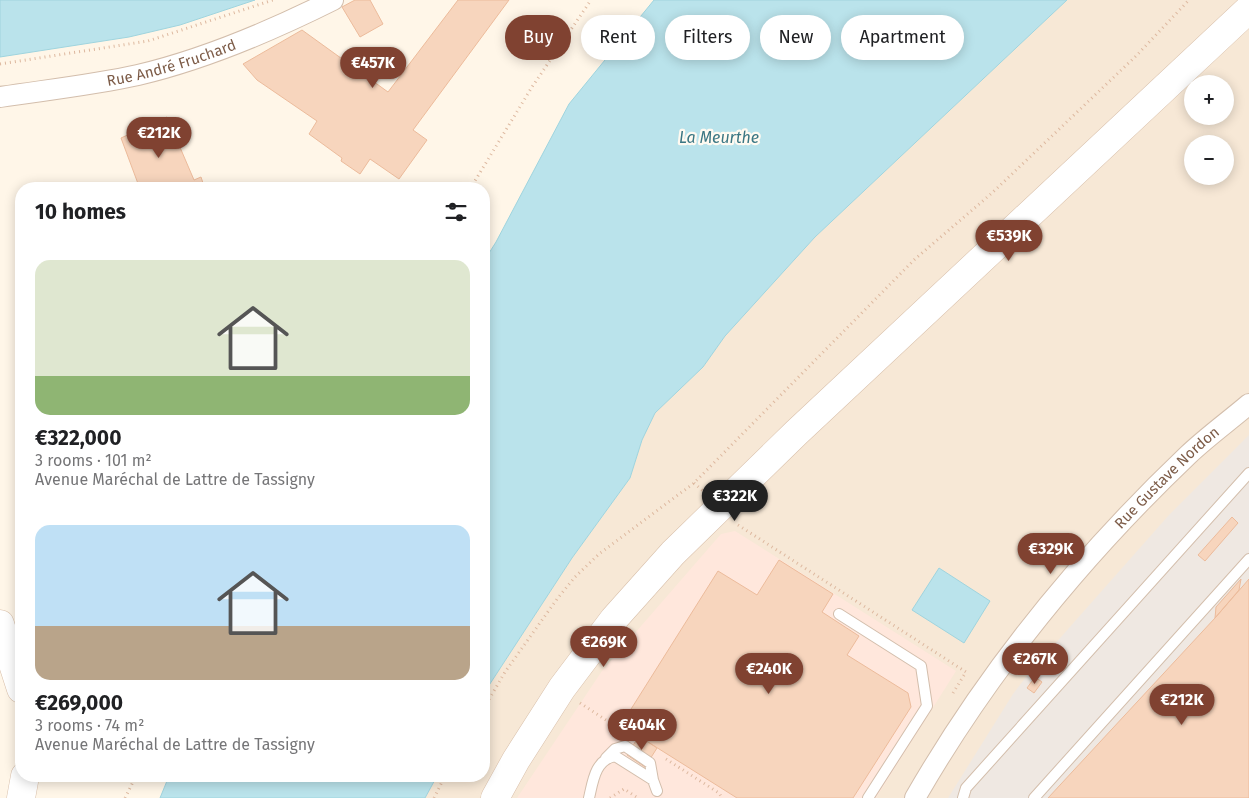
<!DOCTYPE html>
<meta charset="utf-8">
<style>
:root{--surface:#fff;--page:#f6f6f6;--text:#202124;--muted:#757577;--accent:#804231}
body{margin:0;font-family:"Fira Sans",sans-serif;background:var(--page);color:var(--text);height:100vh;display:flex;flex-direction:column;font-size:19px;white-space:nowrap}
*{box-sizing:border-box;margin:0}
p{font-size:16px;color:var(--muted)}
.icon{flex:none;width:28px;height:28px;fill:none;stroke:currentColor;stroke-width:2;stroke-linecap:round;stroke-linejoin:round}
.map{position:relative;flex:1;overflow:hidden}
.side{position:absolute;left:15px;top:182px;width:475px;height:600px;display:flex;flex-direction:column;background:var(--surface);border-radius:20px;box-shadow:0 2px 12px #0003}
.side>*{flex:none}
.top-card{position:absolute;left:505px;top:15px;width:475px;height:45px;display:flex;gap:10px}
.buttons{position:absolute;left:1184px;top:75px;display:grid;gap:10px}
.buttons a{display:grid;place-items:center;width:50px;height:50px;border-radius:50%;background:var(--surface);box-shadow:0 2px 12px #0003;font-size:25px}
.price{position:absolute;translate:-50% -42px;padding:0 11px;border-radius:18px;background:var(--accent);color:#fff;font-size:16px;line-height:32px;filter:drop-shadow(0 1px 2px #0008)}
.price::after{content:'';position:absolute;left:50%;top:30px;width:15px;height:11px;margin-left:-8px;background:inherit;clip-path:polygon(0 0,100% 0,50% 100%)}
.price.on{background:#222;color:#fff}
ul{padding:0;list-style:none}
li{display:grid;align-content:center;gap:10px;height:265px;padding:0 20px}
li span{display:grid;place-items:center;height:155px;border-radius:15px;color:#555}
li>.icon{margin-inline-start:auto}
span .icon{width:90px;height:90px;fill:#fffc;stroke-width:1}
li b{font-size:21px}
h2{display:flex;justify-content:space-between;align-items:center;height:60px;padding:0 20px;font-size:21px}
.pill{padding:0 18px;border-radius:22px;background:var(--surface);box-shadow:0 2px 12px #0003;font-size:18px;line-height:45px}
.pill.on{background:var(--accent);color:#fff}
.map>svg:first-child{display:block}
.residential{fill:#f7e8d6;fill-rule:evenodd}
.commercial{fill:#ffe7dc}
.industrial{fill:#efe8e2}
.water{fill:#bae3eb;stroke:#9fd4de}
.building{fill:#f7d5bd;stroke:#ecbb9b}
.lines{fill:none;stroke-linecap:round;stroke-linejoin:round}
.lane-casing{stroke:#d3beac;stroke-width:12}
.street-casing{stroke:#d3beac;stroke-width:22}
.secondary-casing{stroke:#d9c0ab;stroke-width:29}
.path{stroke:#ddb89f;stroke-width:3;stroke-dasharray:1 4;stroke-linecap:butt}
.lane{stroke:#fff;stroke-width:10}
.street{stroke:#fff;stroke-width:20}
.secondary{stroke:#fff;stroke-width:28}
.labels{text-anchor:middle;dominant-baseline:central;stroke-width:4.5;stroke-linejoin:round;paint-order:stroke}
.street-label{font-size:15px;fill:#7d5c48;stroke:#fffaf1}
.water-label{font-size:16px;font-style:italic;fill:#3a7683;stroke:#fffaf1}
</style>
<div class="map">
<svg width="1249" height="798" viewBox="0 0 1249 798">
<rect width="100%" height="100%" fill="#fff6e8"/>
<!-- residential -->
<path class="residential" d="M 1067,0 L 1249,0 L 1249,798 L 425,798 L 437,776 L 484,776 L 484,693 L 572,558 L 630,478 L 642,440 L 655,413 L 703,367 L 725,336 L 815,237 ZM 1192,84 L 1225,84 L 1225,116 L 1192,116 ZM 1192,144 L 1225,144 L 1225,176 L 1192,176 Z"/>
<!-- commercial -->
<path class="commercial" d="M 735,531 L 956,671 L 876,798 L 517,798 L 602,671 L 721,534 Z"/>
<!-- industrial -->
<path class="industrial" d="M 1249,435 L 1249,798 L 948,798 L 1013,694 L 1030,672 L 1169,515 Z"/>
<!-- water -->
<path class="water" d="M 0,0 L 255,0 L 180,25 L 129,37 L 0,57 Z
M 654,0 L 1067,0 L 815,237 L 725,336 L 703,367 L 655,413 L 642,440 L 630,478 L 572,558 L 484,693 L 484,261 L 496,242 L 569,104 Z
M 939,568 L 990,601 L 964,643 L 912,610 Z
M 169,776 L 437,776 L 425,798 L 160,798 Z"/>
<!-- building -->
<path class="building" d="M 355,0 L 370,0 L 383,24 L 360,37 L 342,7 Z
M 458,0 L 509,0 L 413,130 L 427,140 L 399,179 L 370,159 L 360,174 L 341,161 L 342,158 L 309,134 L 317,121 L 257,80 L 243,64 L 302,30 L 388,92 Z
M 167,117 L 194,180 L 201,177 L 204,186 L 198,189 L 140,189 L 121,138 Z
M 1232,517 L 1238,523 L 1205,561 L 1198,555 Z
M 779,560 L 833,594 L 822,612 L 859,636 L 847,655 L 908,693 L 911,707 L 853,798 L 737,798 L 621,725 L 718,571 L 757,595 Z
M 1241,579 L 1239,590 L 1215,618 L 1216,607 Z
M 1249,579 L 1249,798 L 1048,798 L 1215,618 Z
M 1035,677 L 1042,682 L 1034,693 L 1027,688 Z
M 639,736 L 657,748 L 645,767 L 627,755 Z"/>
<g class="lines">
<defs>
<path id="lane" d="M 839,614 L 921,666 L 927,706 L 868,798
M 606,758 L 615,749 L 625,746 L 650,763 L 653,780
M 589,798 C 593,781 595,760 615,756 L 653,780 L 657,791
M 963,798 L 966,788 L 1249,473
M 1034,798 L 1249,559"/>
<g id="street">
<path id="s1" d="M 0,97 C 46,90 93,85 138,75 C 206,59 271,31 333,0"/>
<path id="s2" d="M 915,798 C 988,671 1082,556 1188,455 C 1207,437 1229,421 1249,404"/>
</g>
<path id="secondary" d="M 0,624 L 21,689
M 21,798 L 25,776
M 495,798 L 516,760 L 562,688 L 614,619 L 673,553 L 796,433 L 1249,9"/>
</defs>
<!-- lane casing -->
<use href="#lane" class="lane-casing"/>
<!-- street casing -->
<use href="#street" class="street-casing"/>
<!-- secondary casing -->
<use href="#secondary" class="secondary-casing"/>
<!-- path -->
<path class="path" d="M 0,64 L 148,41 L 273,0
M 470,189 L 532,87 L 591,0
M 694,483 L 703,491
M 738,525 L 966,672 L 953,693
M 580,703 L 621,730
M 484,708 L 505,672 L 557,599 L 575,577 L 599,554 L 694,483 L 915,259 L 992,193 L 1136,56 L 1189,0
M 666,759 L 719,793 L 722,798
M 125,798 L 136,776
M 434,798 L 445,776
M 610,798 L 624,789 L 638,798"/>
<!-- lane -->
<use href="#lane" class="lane"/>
<!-- street -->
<use href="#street" class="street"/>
<!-- secondary -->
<use href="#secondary" class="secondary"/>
</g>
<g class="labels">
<!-- street labels -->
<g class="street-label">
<text stroke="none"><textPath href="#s1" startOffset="175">Rue André Fruchard</textPath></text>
<text stroke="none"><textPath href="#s2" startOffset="409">Rue Gustave Nordon</textPath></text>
</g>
<!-- water labels -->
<g class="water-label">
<text x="719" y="137">La Meurthe</text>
</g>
</g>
</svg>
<div class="buttons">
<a>+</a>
<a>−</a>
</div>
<b class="price" style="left:373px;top:89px">€457K</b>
<b class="price" style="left:159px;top:159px">€212K</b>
<b class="price" style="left:1009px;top:262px">€539K</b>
<b class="price on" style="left:735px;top:522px">€322K</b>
<b class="price" style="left:1051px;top:575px">€329K</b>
<b class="price" style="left:604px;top:668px">€269K</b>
<b class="price" style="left:1035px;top:685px">€267K</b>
<b class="price" style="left:769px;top:695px">€240K</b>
<b class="price" style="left:1182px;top:726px">€212K</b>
<b class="price" style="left:642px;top:751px">€404K</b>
<div class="top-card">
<a class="pill on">Buy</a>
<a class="pill">Rent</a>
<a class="pill">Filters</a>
<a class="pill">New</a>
<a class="pill">Apartment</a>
</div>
<section class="side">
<h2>10 homes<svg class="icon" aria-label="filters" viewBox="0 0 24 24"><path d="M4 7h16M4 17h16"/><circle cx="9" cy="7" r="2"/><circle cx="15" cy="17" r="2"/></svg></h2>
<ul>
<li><span style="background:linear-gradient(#dfe7d0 75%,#8fb573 0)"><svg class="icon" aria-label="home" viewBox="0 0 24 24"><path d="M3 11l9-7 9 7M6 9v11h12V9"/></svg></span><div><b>€322,000</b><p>3 rooms · 101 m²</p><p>Avenue Maréchal de Lattre de Tassigny</p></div></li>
<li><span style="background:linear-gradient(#bfe0f5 65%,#b9a48a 0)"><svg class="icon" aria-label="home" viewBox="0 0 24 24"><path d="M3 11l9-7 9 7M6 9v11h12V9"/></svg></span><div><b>€269,000</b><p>3 rooms · 74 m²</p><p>Avenue Maréchal de Lattre de Tassigny</p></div></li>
</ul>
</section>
</div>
